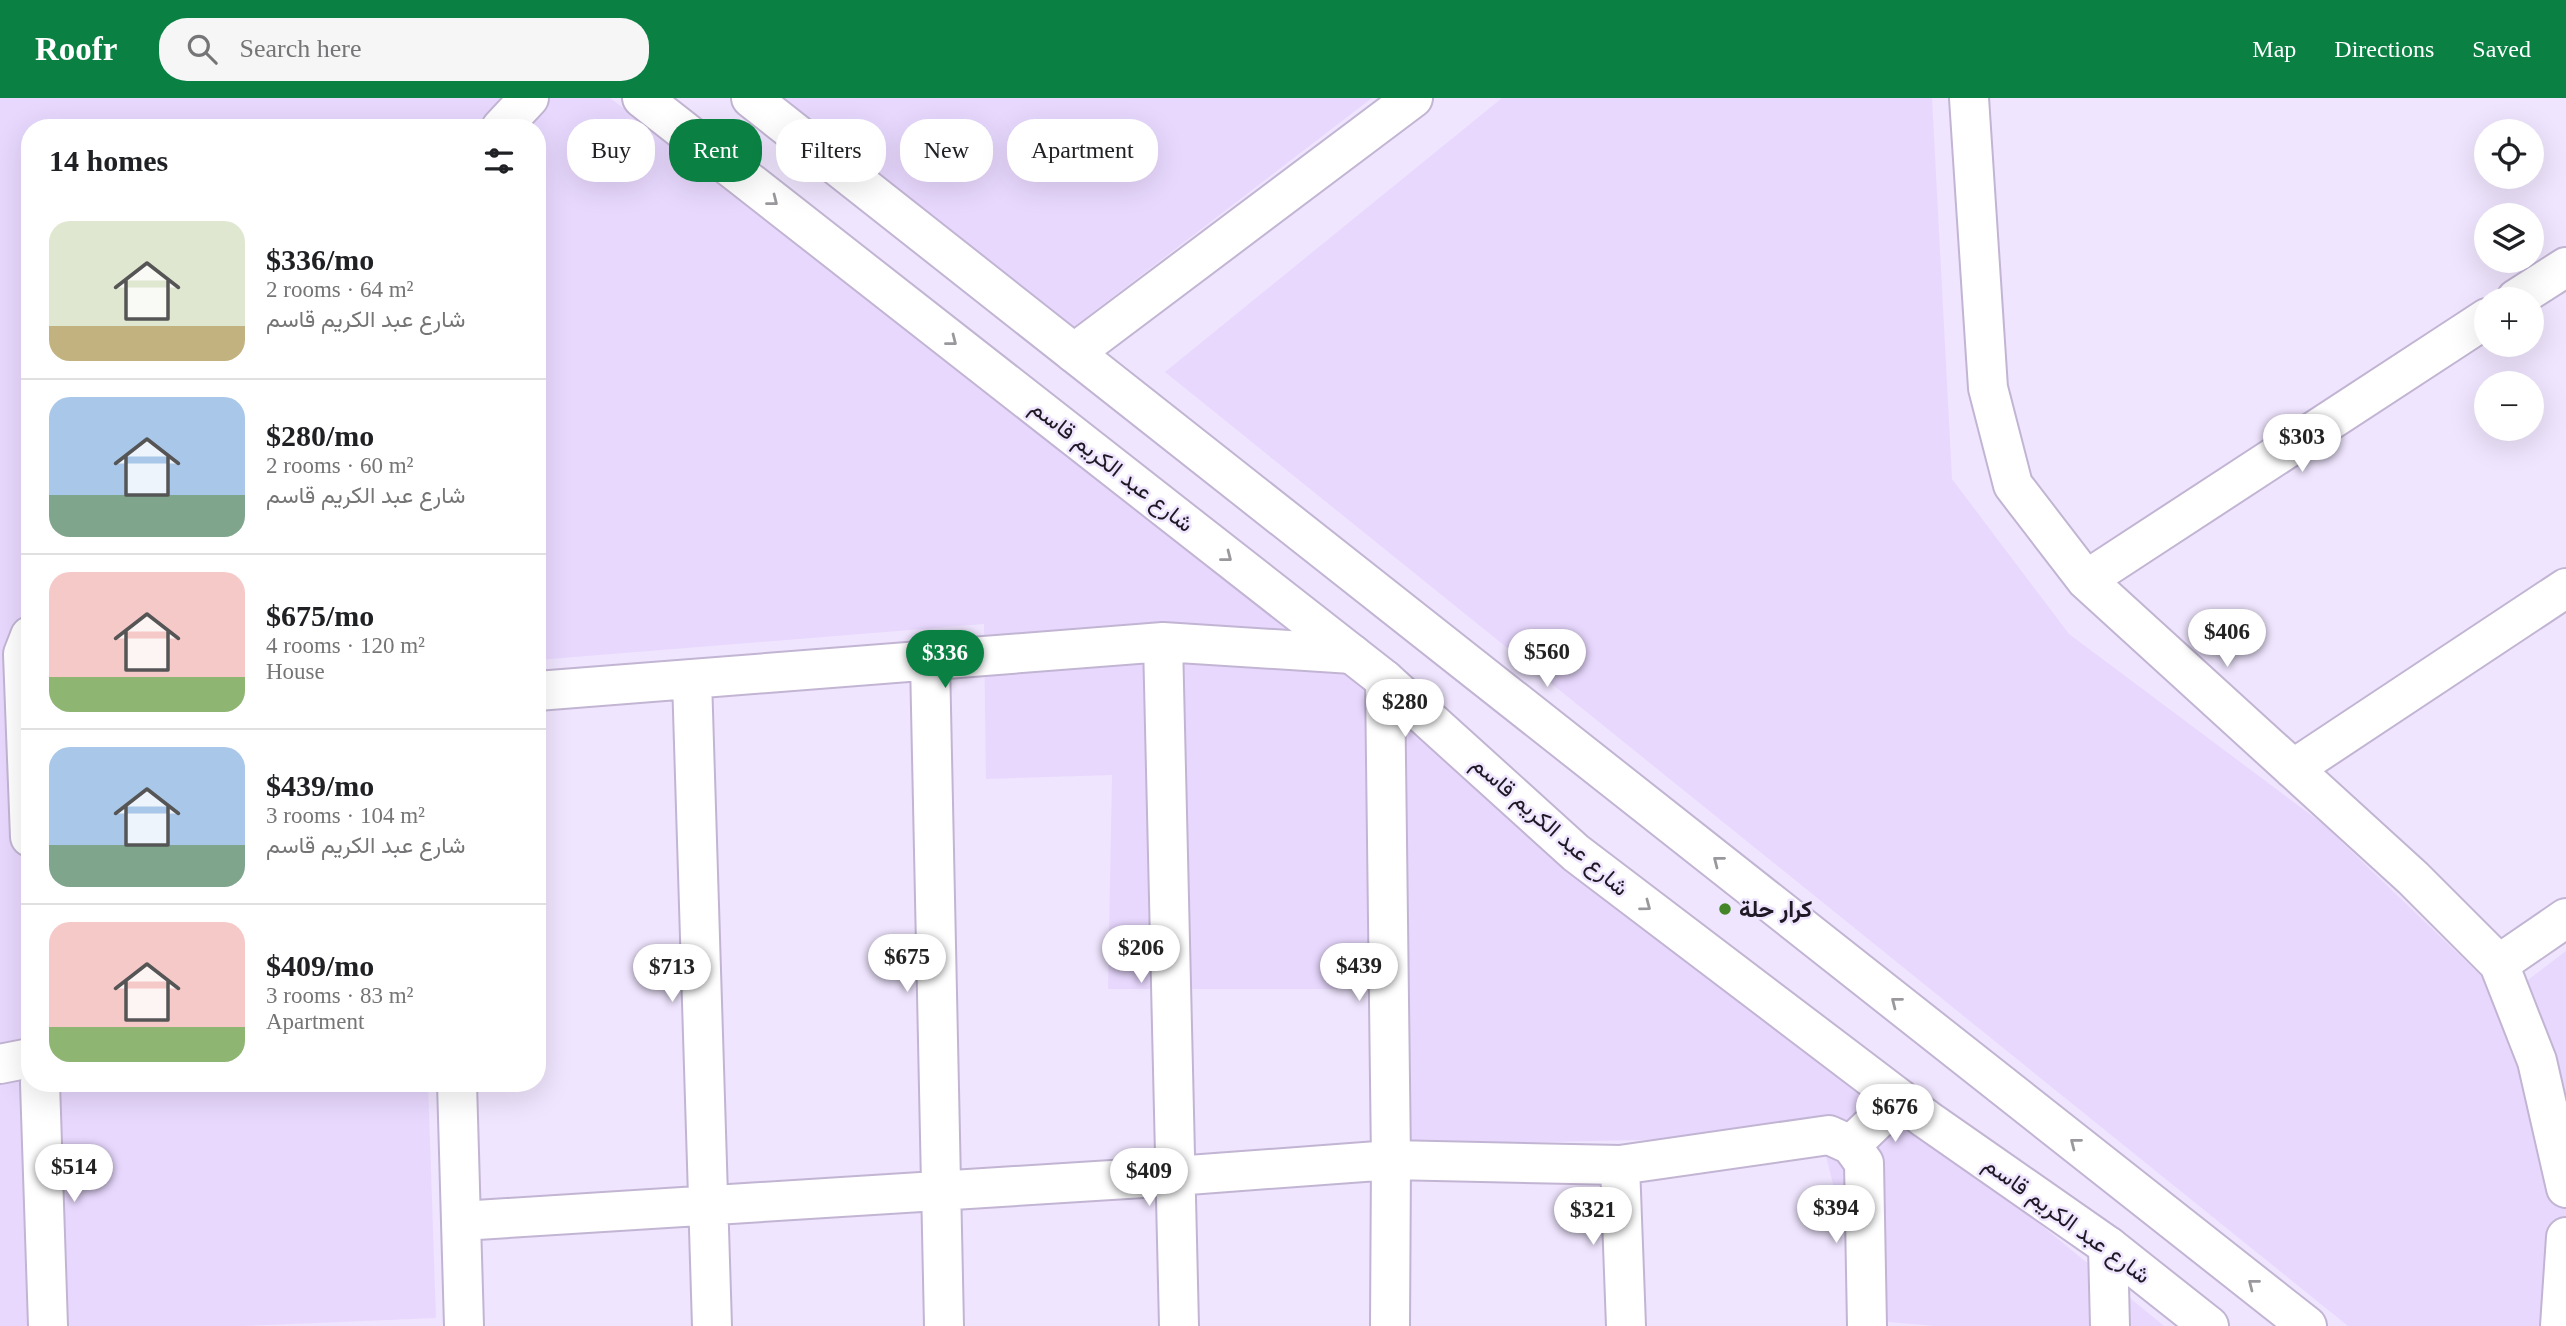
<!DOCTYPE html>
<meta charset="utf-8">
<style>
:root{--surface:#fff;--page:#f6f6f6;--text:#202124;--muted:#757577;--line:#e0e0e0;--accent:#0b8043}
body{margin:0;font-family:"Times New Roman",Vazirmatn,serif;background:var(--page);color:var(--text);height:100vh;display:flex;flex-direction:column;font-size:26px;white-space:nowrap}
*{box-sizing:border-box;margin:0}
p{font-size:23px;color:var(--muted)}
.icon{flex:none;width:38px;height:38px;fill:none;stroke:currentColor;stroke-width:2;stroke-linecap:round;stroke-linejoin:round}
.map{position:relative;flex:1;overflow:hidden}
.drawer{position:absolute;left:21px;top:21px;width:525px;height:973px;display:flex;flex-direction:column;background:var(--surface);border-radius:28px;box-shadow:0 7px 28px #0002}
.drawer>*{flex:none}
.top-card{position:absolute;left:567px;top:21px;width:665px;height:63px;display:flex;gap:14px}
.fabs{position:absolute;left:2474px;top:21px;display:grid;gap:14px}
.fabs a{display:grid;place-items:center;width:70px;height:70px;border-radius:50%;background:var(--surface);box-shadow:0 7px 28px #0002;font-size:35px}
.price{position:absolute;translate:-50% -60px;padding:0 16px;border-radius:24px;background:#fff;color:#222;font-size:23px;line-height:46px;filter:drop-shadow(0 2px 4px #0008)}
.price::after{content:'';position:absolute;left:50%;top:42px;width:21px;height:16px;margin-left:-10px;background:inherit;clip-path:polygon(0 0,100% 0,50% 100%)}
.price.on{background:var(--accent);color:#fff}
ul{padding:0;list-style:none}
li{display:flex;align-items:center;gap:21px;height:175px;padding:0 28px}
li+li{border-top:2px solid var(--line)}
li span{display:grid;place-items:center;flex:none;width:196px;height:140px;border-radius:21px;color:#555}
li>.icon{margin-inline-start:auto}
span .icon{width:84px;height:84px;fill:#fffc;stroke-width:1}
li b{font-size:30px}
h2{display:flex;justify-content:space-between;align-items:center;height:84px;padding:0 28px;font-size:30px}
.chip{padding:0 24px;border-radius:28px;background:var(--surface);box-shadow:0 7px 28px #0002;font-size:24px;line-height:63px}
.chip.on{background:var(--accent);color:#fff}
header{display:flex;align-items:center;gap:42px;box-sizing:border-box;height:98px;padding:0 35px;background:var(--accent);color:#fff}
header strong{font-size:33px}
nav{display:flex;gap:38px;margin-inline-start:auto;font-size:24px}
.search{width:490px;height:63px;background:var(--page);display:flex;align-items:center;gap:18px;box-sizing:border-box;padding:0 24px;border-radius:28px;color:var(--muted);font-size:26px}
.map>svg:first-child{display:block}
.built{fill:#e8d8fe}
.lines{fill:none;stroke-linecap:round;stroke-linejoin:round}
.minor-casing{stroke:#c2b5d3;stroke-width:42}
.secondary-casing{stroke:#c2b5d3;stroke-width:42}
.minor{stroke:#fff;stroke-width:38}
.secondary{stroke:#fff;stroke-width:38}
.oneway{stroke:#9a989c}
.poi-dot{fill:#438527;stroke:#efe5fe;stroke-width:2.5}
.labels{text-anchor:middle;dominant-baseline:central;stroke-width:5;stroke-linejoin:round;paint-order:stroke}
.street-label{font-size:23px;fill:#1e1924;stroke:#efe5fe}
.poi-label{font-size:23px;font-weight:bold;fill:#1e1924;stroke:#efe5fe;text-anchor:start}
</style>
<header>
<strong>Roofr</strong>
<div class="search"><svg class="icon" aria-label="search" viewBox="0 0 24 24"><circle cx="10" cy="10" r="6"/><path d="M15 15l6 6"/></svg>Search here</div>
<nav><a>Map</a><a>Directions</a><a>Saved</a></nav>
</header>
<div class="map">
<svg width="2566" height="1228" viewBox="0 0 2566 1228">
<rect width="100%" height="100%" fill="#efe5fe"/>
<!-- built -->
<path class="built" d="M 0,0 L 610,0 L 1280,502 L 2164,1228 L 1934,1228 L 1867,1222 L 1821,1038 L 1407,1047 L 1371,891 L 1108,891 L 1112,677 L 986,681 L 984,526 L 537,562 L 537,30 L 30,30 L 30,985 L 428,985 L 436,1220 L 241,1228 L 0,1228 Z
M 785,0 L 1372,0 L 1062,238 Z
M 1502,0 L 1932,0 L 1952,381 L 2069,536 L 2323,726 L 2504,900 L 2566,853 L 2566,1228 L 2348,1228 L 1165,274 Z"/>
<g class="lines">
<defs>
<path id="minor" d="M 1969,0 L 1988,290 L 2013,387 L 2086,482 L 2413,780 L 2499,866 L 2537,963 L 2566,1090
M 501,30 L 529,0
M 2516,201 L 2566,169
M 1074,255 L 1413,0
M 2086,482 L 2487,220
M 30,538 L 23,556 L 30,739
M 1163,544 L 1179,1228
M 930,563 L 944,1228
M 692,581 L 712,1228
M 1385,582 L 1391,1062 L 1390,1228
M 537,593 L 1163,544 L 1352,556
M 2293,671 L 2566,490
M 2499,866 L 2566,820
M 0,966 L 30,960
M 40,985 L 48,1228
M 457,985 L 464,1228
M 1851,1047 L 1899,1001
M 1620,1067 L 1626,1228
M 461,1123 L 1175,1078 L 1391,1062 L 1620,1067 L 1829,1037 L 1851,1047 L 1864,1065 L 1867,1228
M 2108,1148 L 2110,1228
M 2560,1228 L 2566,1139"/>
<path id="secondary" d="M 642,0 L 1385,582 L 1576,755 L 1926,1021 L 2108,1148 L 2209,1228
M 751,0 L 2307,1228"/>
</defs>
<!-- minor casing -->
<use href="#minor" class="minor-casing"/>
<!-- secondary casing -->
<use href="#secondary" class="secondary-casing"/>
<!-- minor -->
<use href="#minor" class="minor"/>
<!-- secondary -->
<use href="#secondary" class="secondary"/>
</g>
<!-- one-way arrows -->
<defs><path id="oneway-chevron" d="M-2-3.5L2.5 0L-2 3.5" fill="none" stroke-width="1.6" stroke-linecap="round" stroke-linejoin="round" transform="scale(1.75)"/></defs>
<g class="oneway">
<use href="#oneway-chevron" transform="translate(773 103) rotate(38)"/>
<use href="#oneway-chevron" transform="translate(952 243) rotate(38)"/>
<use href="#oneway-chevron" transform="translate(1227 459) rotate(38)"/>
<use href="#oneway-chevron" transform="translate(1718 763) rotate(-142)"/>
<use href="#oneway-chevron" transform="translate(1646 808) rotate(37)"/>
<use href="#oneway-chevron" transform="translate(1896 904) rotate(-142)"/>
<use href="#oneway-chevron" transform="translate(2075 1045) rotate(-142)"/>
<use href="#oneway-chevron" transform="translate(2253 1186) rotate(-142)"/>
</g>
<!-- markers -->
<circle class="poi-dot" cx="1725" cy="811" r="7"/>
<g class="labels">
<!-- street labels -->
<g class="street-label">
<text transform="translate(1112 368) rotate(38)">شارع عبد الكريم قاسم</text>
<text transform="translate(1550 728) rotate(41)">شارع عبد الكريم قاسم</text>
<text transform="translate(2067 1122) rotate(36)">شارع عبد الكريم قاسم</text>
</g>
<!-- poi labels -->
<g class="poi-label">
<text x="1739" y="811">كرار حلة</text>
</g>
</g>
</svg>
<div class="fabs">
<a><svg class="icon" aria-label="locate" viewBox="0 0 24 24"><circle cx="12" cy="12" r="6"/><path d="M12 2v4M12 18v4M2 12h4M18 12h4"/></svg></a>
<a><svg class="icon" aria-label="layers" viewBox="0 0 24 24"><path d="M12 4l9 5-9 5-9-5zM3 14l9 5 9-5"/></svg></a>
<a>+</a>
<a>−</a>
</div>
<b class="price" style="left:2302px;top:376px">$303</b>
<b class="price" style="left:2227px;top:571px">$406</b>
<b class="price" style="left:1547px;top:591px">$560</b>
<b class="price on" style="left:945px;top:592px">$336</b>
<b class="price" style="left:1405px;top:641px">$280</b>
<b class="price" style="left:1141px;top:887px">$206</b>
<b class="price" style="left:907px;top:896px">$675</b>
<b class="price" style="left:1359px;top:905px">$439</b>
<b class="price" style="left:672px;top:906px">$713</b>
<b class="price" style="left:1895px;top:1046px">$676</b>
<b class="price" style="left:74px;top:1106px">$514</b>
<b class="price" style="left:1149px;top:1110px">$409</b>
<b class="price" style="left:1836px;top:1147px">$394</b>
<b class="price" style="left:1593px;top:1149px">$321</b>
<div class="top-card">
<a class="chip">Buy</a>
<a class="chip on">Rent</a>
<a class="chip">Filters</a>
<a class="chip">New</a>
<a class="chip">Apartment</a>
</div>
<section class="drawer">
<h2>14 homes<svg class="icon" aria-label="filters" viewBox="0 0 24 24"><path d="M4 7h16M4 17h16"/><circle cx="9" cy="7" r="2"/><circle cx="15" cy="17" r="2"/></svg></h2>
<ul>
<li><span style="background:linear-gradient(#dfe7d0 75%,#c2b280 0)"><svg class="icon" aria-label="home" viewBox="0 0 24 24"><path d="M3 11l9-7 9 7M6 9v11h12V9"/></svg></span><div><b>$336/mo</b><p>2 rooms · 64 m²</p><p>شارع عبد الكريم قاسم</p></div></li>
<li><span style="background:linear-gradient(#a9c7e8 70%,#7fa58c 0)"><svg class="icon" aria-label="home" viewBox="0 0 24 24"><path d="M3 11l9-7 9 7M6 9v11h12V9"/></svg></span><div><b>$280/mo</b><p>2 rooms · 60 m²</p><p>شارع عبد الكريم قاسم</p></div></li>
<li><span style="background:linear-gradient(#f6c9c9 75%,#8fb573 0)"><svg class="icon" aria-label="home" viewBox="0 0 24 24"><path d="M3 11l9-7 9 7M6 9v11h12V9"/></svg></span><div><b>$675/mo</b><p>4 rooms · 120 m²</p><p>House</p></div></li>
<li><span style="background:linear-gradient(#a9c7e8 70%,#7fa58c 0)"><svg class="icon" aria-label="home" viewBox="0 0 24 24"><path d="M3 11l9-7 9 7M6 9v11h12V9"/></svg></span><div><b>$439/mo</b><p>3 rooms · 104 m²</p><p>شارع عبد الكريم قاسم</p></div></li>
<li><span style="background:linear-gradient(#f6c9c9 75%,#8fb573 0)"><svg class="icon" aria-label="home" viewBox="0 0 24 24"><path d="M3 11l9-7 9 7M6 9v11h12V9"/></svg></span><div><b>$409/mo</b><p>3 rooms · 83 m²</p><p>Apartment</p></div></li>
</ul>
</section>
</div>
